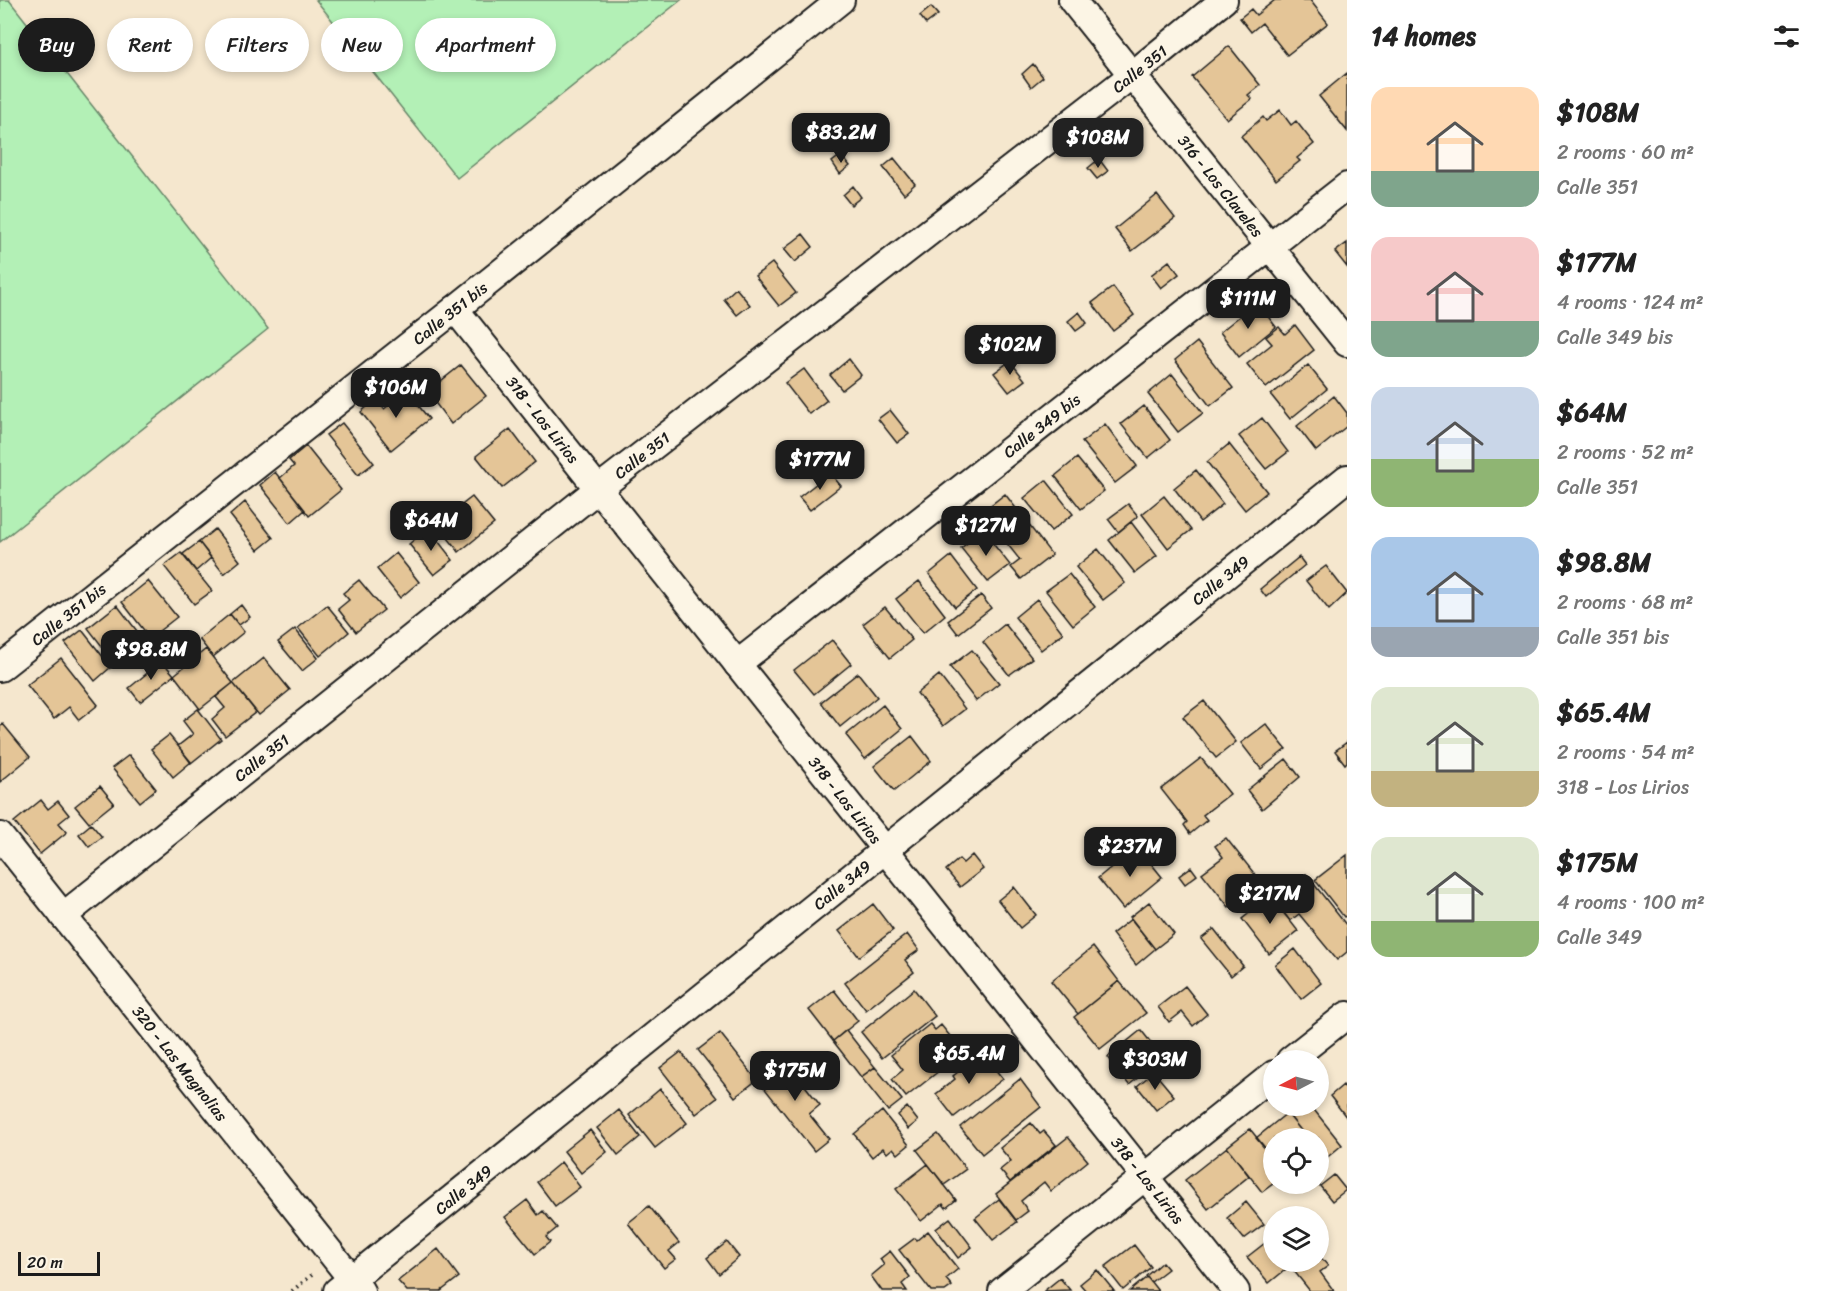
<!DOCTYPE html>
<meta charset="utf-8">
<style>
:root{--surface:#fff;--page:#f6f6f6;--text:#222;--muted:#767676;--accent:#1c1c1c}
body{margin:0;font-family:Sriracha,sans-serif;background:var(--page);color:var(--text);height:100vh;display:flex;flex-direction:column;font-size:22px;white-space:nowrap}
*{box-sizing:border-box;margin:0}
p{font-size:20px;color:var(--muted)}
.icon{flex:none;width:33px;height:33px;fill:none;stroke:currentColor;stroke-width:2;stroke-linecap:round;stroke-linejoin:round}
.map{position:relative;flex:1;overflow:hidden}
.drawer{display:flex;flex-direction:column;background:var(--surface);width:480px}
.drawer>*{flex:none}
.banner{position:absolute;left:18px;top:18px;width:570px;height:54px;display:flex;gap:12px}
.needle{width:39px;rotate:264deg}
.tools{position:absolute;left:1263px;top:1050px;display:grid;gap:12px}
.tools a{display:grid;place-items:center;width:66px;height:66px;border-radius:50%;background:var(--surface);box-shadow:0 3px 9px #0003;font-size:30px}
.scale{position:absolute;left:18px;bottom:15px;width:82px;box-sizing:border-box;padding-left:6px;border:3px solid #1c1c1c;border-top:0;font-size:16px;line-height:21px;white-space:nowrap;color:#1c1c1c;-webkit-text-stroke:4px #fcf5e5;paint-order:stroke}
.price{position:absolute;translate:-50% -51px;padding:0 14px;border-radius:12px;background:var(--accent);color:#fff;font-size:20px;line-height:39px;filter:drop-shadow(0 2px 3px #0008)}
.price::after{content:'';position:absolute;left:50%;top:36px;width:18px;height:14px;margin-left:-9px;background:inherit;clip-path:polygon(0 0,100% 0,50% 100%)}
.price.on{background:#222;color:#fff}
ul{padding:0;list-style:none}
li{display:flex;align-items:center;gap:18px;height:150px;padding:0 24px}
li span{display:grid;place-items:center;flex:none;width:168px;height:120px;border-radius:18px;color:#555}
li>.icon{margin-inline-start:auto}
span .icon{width:72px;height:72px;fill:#fffc;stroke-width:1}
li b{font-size:26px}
h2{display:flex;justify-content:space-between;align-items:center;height:72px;padding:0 24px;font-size:26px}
.pill{padding:0 21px;border-radius:27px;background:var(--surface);box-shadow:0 3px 9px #0003;font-size:21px;line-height:54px}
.pill.on{background:var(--accent);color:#fff}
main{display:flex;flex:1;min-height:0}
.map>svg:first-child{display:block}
.green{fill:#b3f0b6;stroke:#688669;stroke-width:1.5}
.building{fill:#e4c597;stroke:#1c1c1c;stroke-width:1.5}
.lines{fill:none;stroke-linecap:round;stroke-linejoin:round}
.street-casing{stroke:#1c1c1c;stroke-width:30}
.path{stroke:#1c1c1c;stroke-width:4;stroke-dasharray:1.5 4.5;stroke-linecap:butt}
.street{stroke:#fcf5e5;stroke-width:26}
.labels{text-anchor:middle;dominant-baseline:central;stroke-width:5;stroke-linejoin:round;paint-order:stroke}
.street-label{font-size:16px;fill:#1c1c1c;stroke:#fcf5e5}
</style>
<main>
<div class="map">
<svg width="1347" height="1291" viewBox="0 0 1347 1291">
<rect width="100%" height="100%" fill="#f5e7ce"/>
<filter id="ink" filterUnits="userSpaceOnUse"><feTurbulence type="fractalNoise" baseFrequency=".0167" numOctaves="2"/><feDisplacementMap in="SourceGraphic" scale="12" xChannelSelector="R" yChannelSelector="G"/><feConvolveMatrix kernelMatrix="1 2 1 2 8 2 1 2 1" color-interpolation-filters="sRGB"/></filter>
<g filter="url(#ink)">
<!-- green -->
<path class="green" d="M 0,0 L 9,0 L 268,329 L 0,542 Z
M 316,0 L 681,0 L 457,178 Z"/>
<!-- building -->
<path class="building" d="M 1275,0 L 1310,0 L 1328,23 L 1287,55 L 1262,23 L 1251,32 L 1240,18 L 1251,9 L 1256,15 Z
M 931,7 L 938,15 L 926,24 L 920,16 Z
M 1229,46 L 1260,85 L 1248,95 L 1252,99 L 1227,119 L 1192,77 Z
M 1033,64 L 1043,77 L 1031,87 L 1022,74 Z
M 1347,73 L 1347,131 L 1319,96 Z
M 1280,110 L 1291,125 L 1296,121 L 1314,144 L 1297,158 L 1300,161 L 1276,180 L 1241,136 L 1263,117 L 1266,121 Z
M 841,155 L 850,166 L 840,174 L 832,162 Z
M 894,158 L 915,184 L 904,194 L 883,167 Z
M 1099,159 L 1108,171 L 1097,179 L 1088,168 Z
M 853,186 L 861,197 L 851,205 L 843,195 Z
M 1157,195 L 1175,218 L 1132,251 L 1115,229 Z
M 803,234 L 813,247 L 795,262 L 784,249 Z
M 1347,243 L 1347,267 L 1335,252 Z
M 1169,261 L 1179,274 L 1161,288 L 1151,275 Z
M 772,263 L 796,293 L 779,306 L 755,276 Z
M 1113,287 L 1134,315 L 1113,331 L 1092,303 Z
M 736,288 L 750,305 L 737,315 L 724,299 Z
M 1257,302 L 1276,327 L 1239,357 L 1220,332 Z
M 1079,312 L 1087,323 L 1076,331 L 1068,321 Z
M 1295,325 L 1314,350 L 1266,388 L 1247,364 L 1272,344 L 1266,337 L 1279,327 L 1285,334 Z
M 1197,342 L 1233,388 L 1210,406 L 1175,360 Z
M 849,359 L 861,375 L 842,390 L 830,375 Z
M 1010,361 L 1025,380 L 1009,392 L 994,373 Z
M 461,365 L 486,396 L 451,424 L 427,392 Z
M 1308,365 L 1327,389 L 1290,419 L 1271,395 Z
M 804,369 L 827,400 L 809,414 L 785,383 Z
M 1172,374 L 1203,413 L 1178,432 L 1148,394 Z
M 407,391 L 429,419 L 391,450 L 361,412 L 376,399 L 384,409 Z
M 1334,396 L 1347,413 L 1347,426 L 1316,451 L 1297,426 Z
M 1144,406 L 1170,440 L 1148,458 L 1121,424 Z
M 890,410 L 909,434 L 897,443 L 878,419 Z
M 1262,418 L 1288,452 L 1266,469 L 1239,436 Z
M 342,423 L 374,463 L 358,475 L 326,435 Z
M 1105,424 L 1137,466 L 1115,483 L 1082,442 Z
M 510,429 L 535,462 L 502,488 L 476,456 Z
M 1229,444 L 1267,492 L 1245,510 L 1207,462 Z
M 306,446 L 341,490 L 309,516 L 280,478 L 294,466 L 289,460 Z
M 1077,458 L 1104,491 L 1081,509 L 1055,476 Z
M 1196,470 L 1223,504 L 1200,522 L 1174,488 Z
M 275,472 L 305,510 L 290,523 L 260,485 Z
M 830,473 L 841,486 L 810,510 L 799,497 Z
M 1046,480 L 1073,514 L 1051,531 L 1024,498 Z
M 1005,494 L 1052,555 L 1021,579 L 1011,567 L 1020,560 L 982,512 Z
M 1164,496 L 1191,530 L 1168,548 L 1142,514 Z
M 472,497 L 494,524 L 459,552 L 437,524 Z
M 245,502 L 273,538 L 258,550 L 230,515 Z
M 1128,504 L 1138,516 L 1118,532 L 1108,519 Z
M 1131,522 L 1157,556 L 1135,573 L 1109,540 Z
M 428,528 L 453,560 L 434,575 L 409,544 Z
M 215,529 L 240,561 L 224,574 L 199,542 Z
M 983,531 L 1010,565 L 988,582 L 961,548 Z
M 199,542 L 211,558 L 196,571 L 183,554 Z
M 1098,549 L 1125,583 L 1103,600 L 1076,567 Z
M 181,553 L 212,591 L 194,604 L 164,566 Z
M 396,553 L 419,582 L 400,598 L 377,569 Z
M 951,556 L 977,590 L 955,607 L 929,574 Z
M 1299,557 L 1305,565 L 1266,597 L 1260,589 Z
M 1326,566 L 1347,593 L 1329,610 L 1306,581 Z
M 1069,574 L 1095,607 L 1073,625 L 1046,591 Z
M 359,580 L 384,610 L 356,632 L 338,609 L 349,600 L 343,593 Z
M 148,581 L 177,617 L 150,638 L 122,602 Z
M 919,581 L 945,615 L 923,633 L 896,599 Z
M 981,595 L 991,608 L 958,634 L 948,621 Z
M 1037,599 L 1063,633 L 1041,650 L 1015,617 Z
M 117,605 L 144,640 L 115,663 L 88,628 Z
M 241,605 L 250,617 L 239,625 L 230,614 Z
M 327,605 L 349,632 L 320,656 L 298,628 Z
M 885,607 L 912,640 L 890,658 L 863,624 Z
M 230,614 L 244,632 L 213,657 L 199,639 Z
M 1005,624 L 1032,658 L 1009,675 L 983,642 Z
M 295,629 L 318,658 L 302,671 L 278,642 Z
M 82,630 L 111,667 L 95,681 L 65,643 Z
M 832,640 L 851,664 L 814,694 L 794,670 Z
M 206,649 L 233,683 L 200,709 L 174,675 Z
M 972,650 L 999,683 L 976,701 L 950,667 Z
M 61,658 L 98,705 L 79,720 L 69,707 L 54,719 L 27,685 Z
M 264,658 L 290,690 L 259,715 L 233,683 Z
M 162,661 L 174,675 L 140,702 L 129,688 Z
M 858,673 L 877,697 L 840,727 L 821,702 Z
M 939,675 L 965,709 L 943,726 L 917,693 Z
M 233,683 L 256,712 L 225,736 L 212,719 L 225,708 L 216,697 Z
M 1204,701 L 1236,742 L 1216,758 L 1183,717 Z
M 883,705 L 902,729 L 865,759 L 846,735 Z
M 198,709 L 221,739 L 191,763 L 178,746 L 193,734 L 183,721 Z
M 3,724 L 30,757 L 0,782 L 0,727 Z
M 1266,724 L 1286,749 L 1261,769 L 1241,743 Z
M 169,735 L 191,762 L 173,777 L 151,749 Z
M 912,736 L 931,761 L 894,791 L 874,766 Z
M 1347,742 L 1347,762 L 1345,764 L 1335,751 Z
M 129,755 L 156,789 L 140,802 L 112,768 Z
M 1201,758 L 1230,794 L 1203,815 L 1207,820 L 1190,834 L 1184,825 L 1187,822 L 1161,789 Z
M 1286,759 L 1300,777 L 1262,809 L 1247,790 Z
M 100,786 L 114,803 L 89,823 L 75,806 Z
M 41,800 L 48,809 L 58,801 L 69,815 L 59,823 L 67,832 L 40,854 L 14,822 Z
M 91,824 L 102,837 L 89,847 L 79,834 Z
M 1226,838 L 1261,882 L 1229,907 L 1202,873 L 1223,857 L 1215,846 Z
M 1137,846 L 1162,877 L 1123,909 L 1098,878 Z
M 972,855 L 983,869 L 960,887 L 946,870 L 959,859 L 963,863 Z
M 1347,855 L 1347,915 L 1344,917 L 1315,880 Z
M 1191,867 L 1197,875 L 1185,884 L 1179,876 Z
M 1306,874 L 1347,926 L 1347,952 L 1337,960 L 1299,914 L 1290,921 L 1273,900 Z
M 1014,887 L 1036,915 L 1020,928 L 998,900 Z
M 1271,896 L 1298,931 L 1269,954 L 1242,919 Z
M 1149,902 L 1174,934 L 1155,949 L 1130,917 Z
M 873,904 L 893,930 L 859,957 L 839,931 Z
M 1131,919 L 1155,949 L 1136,965 L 1112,934 Z
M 1214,929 L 1243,966 L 1231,976 L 1201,939 Z
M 907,934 L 919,950 L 905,960 L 914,972 L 866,1010 L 845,983 Z
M 1093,947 L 1119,981 L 1078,1014 L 1051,981 Z
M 1295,949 L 1321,983 L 1301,999 L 1275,965 Z
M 1119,981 L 1146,1013 L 1100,1049 L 1074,1017 Z
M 1185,986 L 1207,1014 L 1193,1026 L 1182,1012 L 1169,1022 L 1158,1007 Z
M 914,989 L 935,1016 L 882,1058 L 861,1032 Z
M 834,990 L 858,1021 L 833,1041 L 809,1010 Z
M 930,1024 L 935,1030 L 941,1025 L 963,1052 L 906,1097 L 892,1079 L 903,1070 L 891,1055 Z
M 846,1030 L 875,1067 L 861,1077 L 833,1041 Z
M 1141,1030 L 1163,1058 L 1129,1085 L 1108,1057 Z
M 720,1033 L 757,1080 L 735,1097 L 698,1050 Z
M 681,1052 L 717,1098 L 696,1114 L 660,1068 Z
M 982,1053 L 1003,1079 L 954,1117 L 936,1094 L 955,1079 L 953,1076 Z
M 785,1060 L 820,1105 L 809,1114 L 829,1139 L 814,1151 L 758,1080 Z
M 875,1067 L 902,1100 L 888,1111 L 861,1077 Z
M 1154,1072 L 1174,1096 L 1156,1110 L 1137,1086 Z
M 1020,1079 L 1041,1107 L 982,1154 L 960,1127 Z
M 1343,1085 L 1347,1090 L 1347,1118 L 1330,1096 Z
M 660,1089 L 687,1123 L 655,1148 L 629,1115 Z
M 1281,1106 L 1311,1106 L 1342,1145 L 1324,1160 L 1318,1153 L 1318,1138 L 1307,1138 Z
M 907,1107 L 918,1121 L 908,1129 L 898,1115 Z
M 619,1110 L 640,1137 L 618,1155 L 597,1128 Z
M 882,1111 L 909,1145 L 898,1154 L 893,1148 L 887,1153 L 883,1148 L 872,1157 L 854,1134 Z
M 1287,1113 L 1307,1138 L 1274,1138 L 1274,1159 L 1256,1138 Z
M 1031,1123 L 1040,1134 L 1044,1131 L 1056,1145 L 1010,1182 L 1000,1170 L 1011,1161 L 1000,1148 Z
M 1250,1129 L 1274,1159 L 1274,1183 L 1262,1192 L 1227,1147 Z
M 590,1130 L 607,1152 L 581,1173 L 564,1151 Z
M 938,1134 L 966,1169 L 944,1185 L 917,1150 Z
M 1068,1137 L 1088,1161 L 1051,1191 L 1044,1182 L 1021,1201 L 1028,1211 L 1016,1220 L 996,1194 Z
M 1227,1147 L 1249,1176 L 1208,1209 L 1185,1180 Z
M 561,1162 L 580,1187 L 555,1206 L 537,1182 Z
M 928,1164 L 956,1200 L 946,1208 L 943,1204 L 921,1221 L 896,1189 Z
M 1334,1175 L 1346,1190 L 1332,1201 L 1320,1186 Z
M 999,1199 L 1017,1222 L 993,1240 L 975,1218 Z
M 527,1200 L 538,1215 L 543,1211 L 557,1228 L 546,1237 L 550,1242 L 535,1254 L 505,1217 Z
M 1246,1202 L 1264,1224 L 1244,1239 L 1227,1218 Z
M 649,1206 L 679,1243 L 669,1251 L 676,1259 L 664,1268 L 628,1223 Z
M 950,1218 L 972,1247 L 958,1258 L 936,1229 Z
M 928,1231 L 958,1269 L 946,1279 L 952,1286 L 945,1291 L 931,1291 L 899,1250 L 915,1238 L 917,1240 Z
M 1274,1236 L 1274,1262 L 1318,1262 L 1318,1254 L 1328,1266 L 1320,1272 L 1334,1291 L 1310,1291 L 1290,1266 L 1269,1283 L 1247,1257 Z
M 727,1242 L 739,1257 L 719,1274 L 707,1258 Z
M 1134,1245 L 1151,1267 L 1123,1290 L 1105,1267 Z
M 438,1249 L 459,1277 L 441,1291 L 407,1291 L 398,1281 Z
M 890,1251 L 910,1277 L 902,1284 L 907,1291 L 882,1291 L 871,1276 L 884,1265 L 880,1259 Z
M 1162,1262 L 1168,1269 L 1151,1282 L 1146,1276 Z
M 1097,1270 L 1114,1291 L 1086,1291 L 1080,1284 Z
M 1147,1277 L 1158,1291 L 1130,1291 Z
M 1060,1278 L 1070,1290 L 1044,1291 Z"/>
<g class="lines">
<defs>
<g id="street">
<path id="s1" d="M 1072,0 L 1347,343"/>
<path id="s2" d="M 455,309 L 1236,1291"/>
<path id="s3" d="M 737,664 L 1347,186"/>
<path id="s4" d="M 0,668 L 455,309 L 841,0"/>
<path id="s5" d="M 0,836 L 361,1291"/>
<path id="s6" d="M 63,916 L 598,489 L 1132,75 L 1224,0"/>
<path d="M 1290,1060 L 1347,1015"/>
<path id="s7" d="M 337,1291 L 1347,478"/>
<path d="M 1002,1291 L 1274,1074"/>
</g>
</defs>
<!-- street casing -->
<use href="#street" class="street-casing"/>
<!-- path -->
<path class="path" d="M 292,1291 L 313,1274"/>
<!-- street -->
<use href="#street" class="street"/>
</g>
</g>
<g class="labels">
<!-- street labels -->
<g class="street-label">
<text stroke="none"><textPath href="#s6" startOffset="1370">Calle 351</textPath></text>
<text stroke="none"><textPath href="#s1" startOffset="238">316 - Los Claveles</textPath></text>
<text stroke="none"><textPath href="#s4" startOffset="573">Calle 351 bis</textPath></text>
<text stroke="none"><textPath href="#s2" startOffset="141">318 - Los Lirios</textPath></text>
<text stroke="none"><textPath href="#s3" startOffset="387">Calle 349 bis</textPath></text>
<text stroke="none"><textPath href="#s6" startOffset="740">Calle 351</textPath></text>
<text stroke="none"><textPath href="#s7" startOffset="1134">Calle 349</textPath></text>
<text stroke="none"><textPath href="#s4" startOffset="87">Calle 351 bis</textPath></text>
<text stroke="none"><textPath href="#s6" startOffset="254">Calle 351</textPath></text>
<text stroke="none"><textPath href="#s2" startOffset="627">318 - Los Lirios</textPath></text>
<text stroke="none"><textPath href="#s7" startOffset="648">Calle 349</textPath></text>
<text stroke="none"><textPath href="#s5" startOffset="290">320 - Las Magnolias</textPath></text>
<text stroke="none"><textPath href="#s2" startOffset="1113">318 - Los Lirios</textPath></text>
<text stroke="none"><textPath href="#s7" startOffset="162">Calle 349</textPath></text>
</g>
</g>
</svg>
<div class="tools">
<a><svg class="needle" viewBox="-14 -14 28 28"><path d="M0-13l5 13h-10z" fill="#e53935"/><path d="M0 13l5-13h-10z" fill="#767676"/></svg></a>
<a><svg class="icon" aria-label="locate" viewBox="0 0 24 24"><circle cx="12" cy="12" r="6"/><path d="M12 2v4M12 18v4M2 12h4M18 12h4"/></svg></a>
<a><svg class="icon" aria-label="layers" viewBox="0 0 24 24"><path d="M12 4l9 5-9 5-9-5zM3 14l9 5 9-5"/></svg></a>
</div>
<div class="scale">20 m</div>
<b class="price" style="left:841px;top:164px">$83.2M</b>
<b class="price on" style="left:1098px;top:169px">$108M</b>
<b class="price" style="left:1248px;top:330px">$111M</b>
<b class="price" style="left:1010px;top:376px">$102M</b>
<b class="price" style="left:396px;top:419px">$106M</b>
<b class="price" style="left:820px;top:491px">$177M</b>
<b class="price" style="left:431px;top:552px">$64M</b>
<b class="price" style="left:986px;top:557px">$127M</b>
<b class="price" style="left:151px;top:681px">$98.8M</b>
<b class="price" style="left:1130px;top:878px">$237M</b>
<b class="price" style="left:1270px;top:925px">$217M</b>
<b class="price" style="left:969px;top:1085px">$65.4M</b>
<b class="price" style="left:1155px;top:1091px">$303M</b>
<b class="price" style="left:795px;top:1102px">$175M</b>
<div class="banner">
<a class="pill on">Buy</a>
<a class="pill">Rent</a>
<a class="pill">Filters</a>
<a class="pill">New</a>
<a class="pill">Apartment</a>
</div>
</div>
<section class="drawer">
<h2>14 homes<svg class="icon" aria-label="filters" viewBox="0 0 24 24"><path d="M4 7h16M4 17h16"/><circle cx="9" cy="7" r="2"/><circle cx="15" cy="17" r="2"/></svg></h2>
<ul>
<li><span style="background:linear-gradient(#ffd9b3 70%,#7fa58c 0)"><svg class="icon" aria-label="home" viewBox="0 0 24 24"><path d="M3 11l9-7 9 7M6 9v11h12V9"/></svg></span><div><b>$108M</b><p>2 rooms · 60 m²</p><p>Calle 351</p></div></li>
<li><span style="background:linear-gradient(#f6c9c9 70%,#7fa58c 0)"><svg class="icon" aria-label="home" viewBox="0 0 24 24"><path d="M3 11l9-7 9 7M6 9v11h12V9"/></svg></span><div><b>$177M</b><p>4 rooms · 124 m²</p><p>Calle 349 bis</p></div></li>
<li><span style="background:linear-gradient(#c9d6e8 60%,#8fb573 0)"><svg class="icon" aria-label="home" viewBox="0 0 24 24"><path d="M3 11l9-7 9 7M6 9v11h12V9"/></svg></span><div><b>$64M</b><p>2 rooms · 52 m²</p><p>Calle 351</p></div></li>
<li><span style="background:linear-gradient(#a9c7e8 75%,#9aa5b1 0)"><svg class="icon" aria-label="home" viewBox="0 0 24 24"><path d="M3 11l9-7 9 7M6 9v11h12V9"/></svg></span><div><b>$98.8M</b><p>2 rooms · 68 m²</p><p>Calle 351 bis</p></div></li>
<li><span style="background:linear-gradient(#dfe7d0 70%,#c2b280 0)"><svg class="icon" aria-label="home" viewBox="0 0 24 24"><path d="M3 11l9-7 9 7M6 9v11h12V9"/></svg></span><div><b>$65.4M</b><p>2 rooms · 54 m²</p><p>318 - Los Lirios</p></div></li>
<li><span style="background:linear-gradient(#dfe7d0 70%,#8fb573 0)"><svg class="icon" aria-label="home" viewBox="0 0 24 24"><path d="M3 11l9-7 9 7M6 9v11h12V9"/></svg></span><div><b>$175M</b><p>4 rooms · 100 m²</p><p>Calle 349</p></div></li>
</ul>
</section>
</main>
